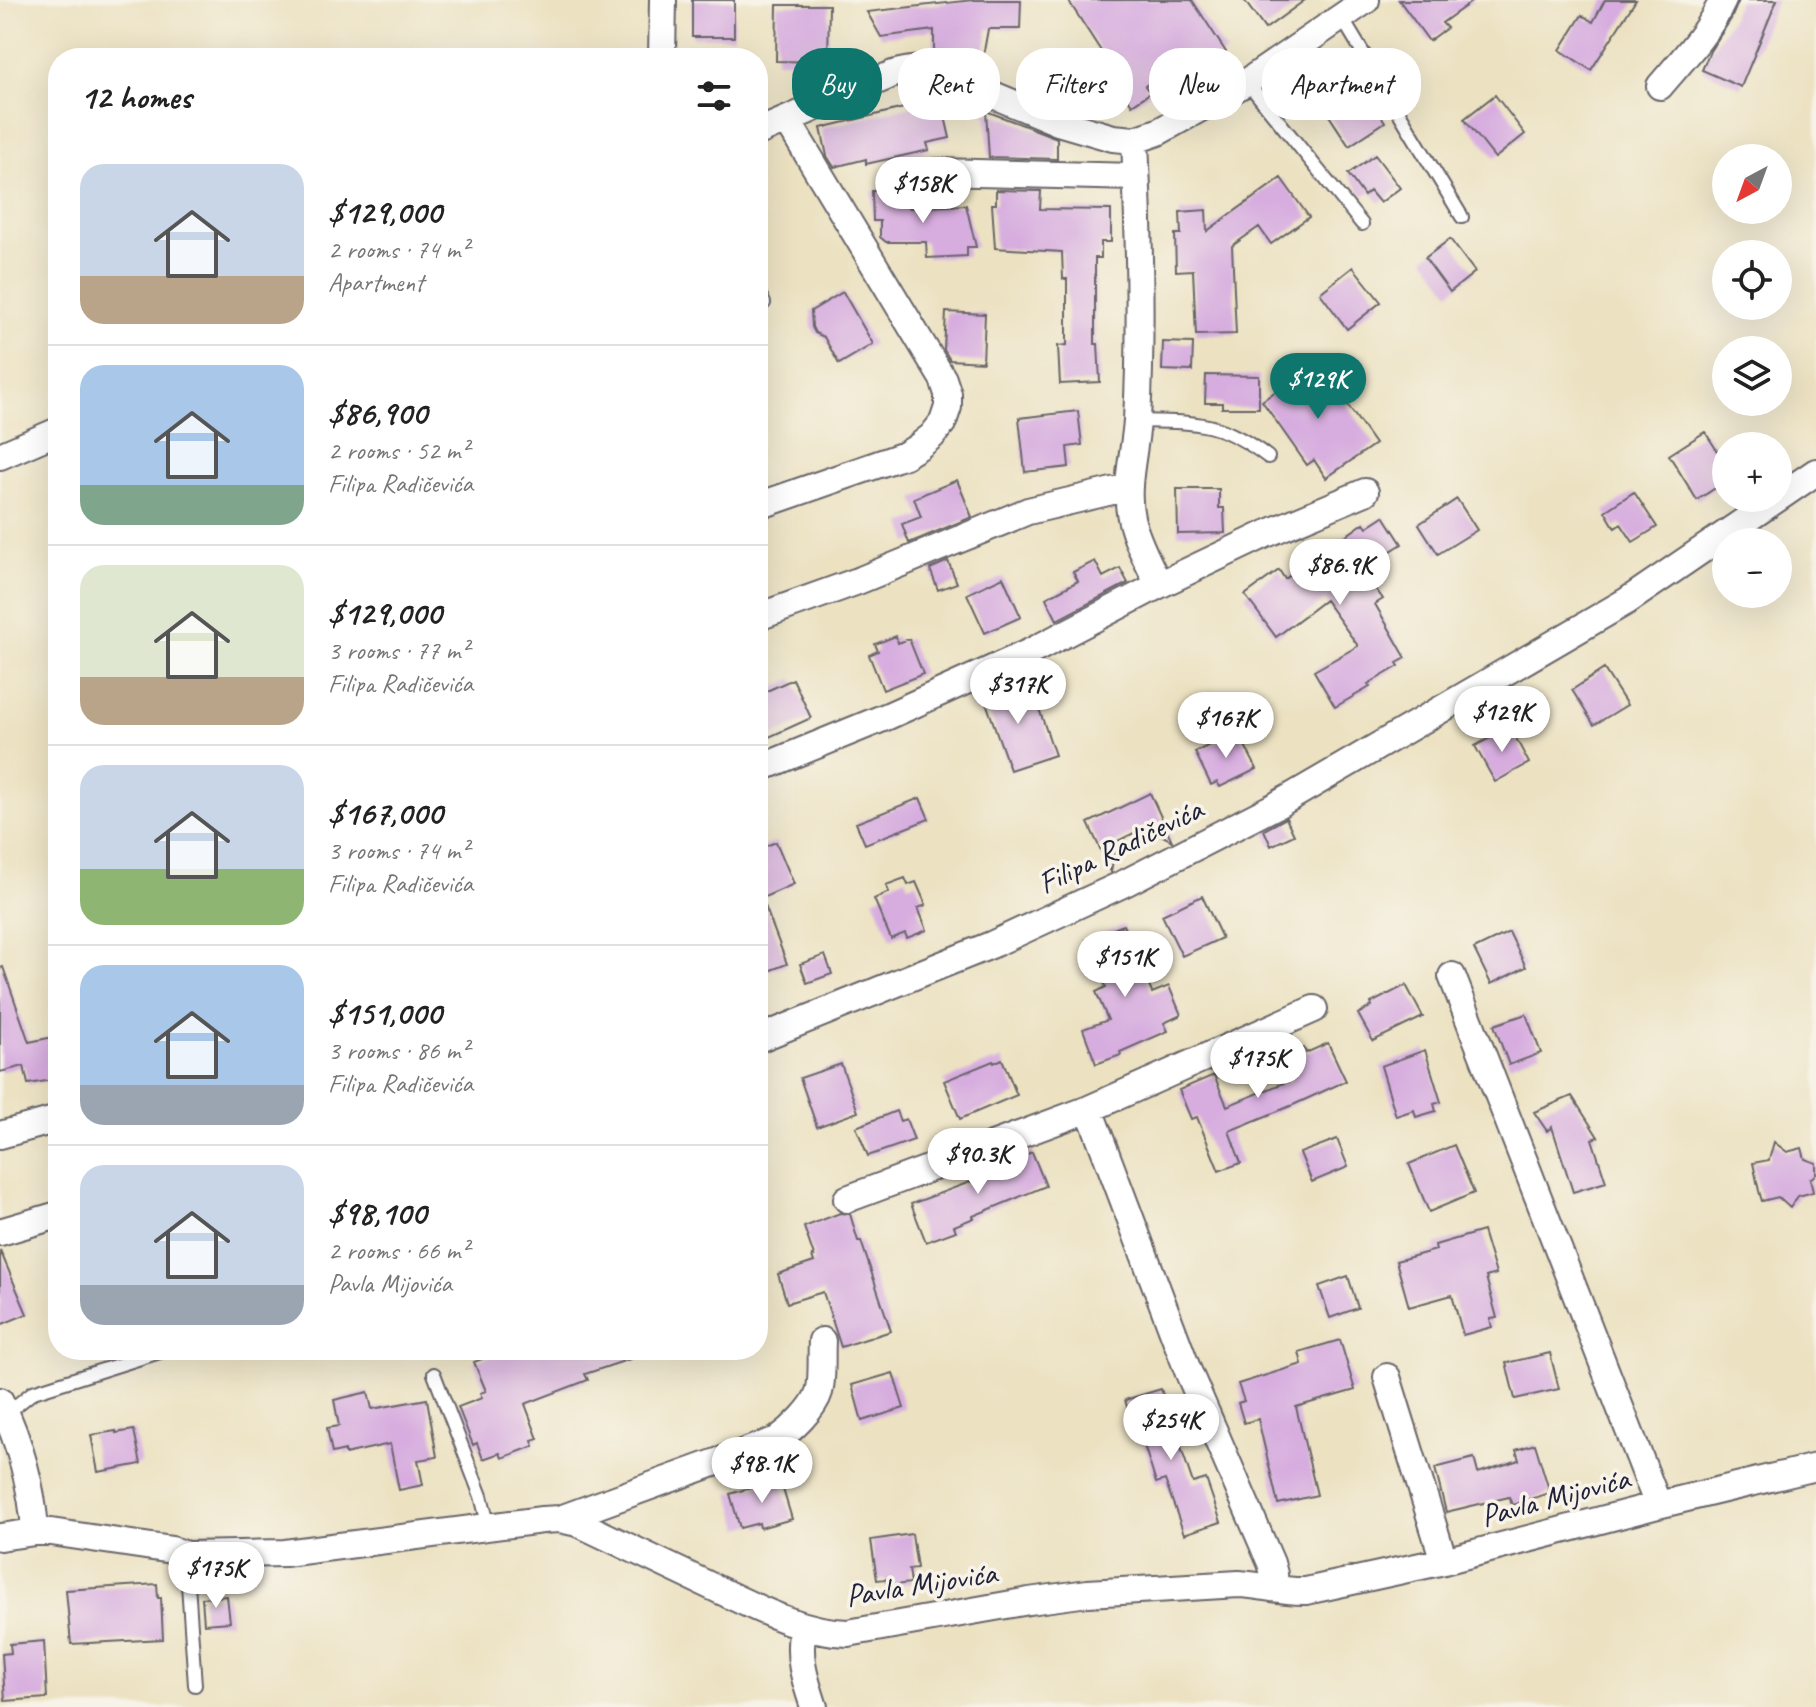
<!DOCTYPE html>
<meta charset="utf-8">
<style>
:root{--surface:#fff;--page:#f6f6f6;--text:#222;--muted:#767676;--line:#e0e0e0;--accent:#0f766e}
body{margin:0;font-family:Caveat,sans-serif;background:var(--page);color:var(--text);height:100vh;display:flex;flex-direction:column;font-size:30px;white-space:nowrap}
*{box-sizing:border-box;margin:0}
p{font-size:26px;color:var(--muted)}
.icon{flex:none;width:44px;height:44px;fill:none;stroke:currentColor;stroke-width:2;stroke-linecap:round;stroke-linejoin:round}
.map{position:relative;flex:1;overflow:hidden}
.drawer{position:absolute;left:48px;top:48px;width:720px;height:1312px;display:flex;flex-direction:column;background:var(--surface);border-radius:32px;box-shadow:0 8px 32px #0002}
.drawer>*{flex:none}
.guide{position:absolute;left:792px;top:48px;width:760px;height:72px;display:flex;gap:16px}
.needle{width:52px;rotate:221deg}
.controls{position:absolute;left:1712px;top:144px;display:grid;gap:16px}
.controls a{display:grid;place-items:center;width:80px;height:80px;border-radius:50%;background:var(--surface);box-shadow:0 8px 32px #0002;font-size:40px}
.price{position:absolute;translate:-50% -68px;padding:0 18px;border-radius:28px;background:#fff;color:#222;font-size:26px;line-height:52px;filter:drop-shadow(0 2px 4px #0008)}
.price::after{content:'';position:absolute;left:50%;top:48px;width:24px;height:18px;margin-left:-12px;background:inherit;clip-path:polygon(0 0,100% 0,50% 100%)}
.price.selected{background:var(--accent);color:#fff}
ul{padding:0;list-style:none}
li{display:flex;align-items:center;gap:24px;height:200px;padding:0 32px}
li+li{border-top:2px solid var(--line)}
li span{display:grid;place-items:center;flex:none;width:224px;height:160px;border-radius:24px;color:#555}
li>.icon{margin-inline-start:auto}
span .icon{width:96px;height:96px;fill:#fffc;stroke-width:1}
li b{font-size:34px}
h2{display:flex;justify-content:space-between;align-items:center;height:96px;padding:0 32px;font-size:34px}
.pill{padding:0 28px;border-radius:32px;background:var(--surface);box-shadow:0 8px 32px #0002;font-size:28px;line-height:72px}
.pill.selected{background:var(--accent);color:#fff}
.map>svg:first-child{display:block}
.building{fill:#d7addf}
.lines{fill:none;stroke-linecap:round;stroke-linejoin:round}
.service-casing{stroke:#69656a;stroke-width:16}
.minor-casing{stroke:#69656a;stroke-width:30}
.service{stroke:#fff;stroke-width:12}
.minor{stroke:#fff;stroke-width:26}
.labels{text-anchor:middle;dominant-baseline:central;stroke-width:7;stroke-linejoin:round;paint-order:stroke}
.street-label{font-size:32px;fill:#22223b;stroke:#f7f3e8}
</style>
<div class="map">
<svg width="1816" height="1707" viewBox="0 0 1816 1707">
<rect width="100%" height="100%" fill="#f7f3e8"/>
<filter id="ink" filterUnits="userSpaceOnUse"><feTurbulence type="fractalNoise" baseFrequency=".0125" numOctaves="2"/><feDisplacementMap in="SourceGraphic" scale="16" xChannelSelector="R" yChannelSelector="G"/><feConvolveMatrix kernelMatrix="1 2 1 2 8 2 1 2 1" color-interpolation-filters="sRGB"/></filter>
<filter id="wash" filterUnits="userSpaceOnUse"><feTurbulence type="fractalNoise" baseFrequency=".006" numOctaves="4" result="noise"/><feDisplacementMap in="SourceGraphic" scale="32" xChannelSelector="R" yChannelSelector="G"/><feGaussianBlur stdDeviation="1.8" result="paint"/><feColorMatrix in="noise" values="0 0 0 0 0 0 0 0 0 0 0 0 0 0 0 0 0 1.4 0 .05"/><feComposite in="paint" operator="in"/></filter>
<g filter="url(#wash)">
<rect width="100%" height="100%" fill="#ece2c2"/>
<g id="blocks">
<!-- building -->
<path class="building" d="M 692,0 L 734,0 L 734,37 L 692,37 Z
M 973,0 L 1021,0 L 1020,29 L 988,29 L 981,68 L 934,53 L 934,30 L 881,37 L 867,12 Z
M 1068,0 L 1192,0 L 1226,52 L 1195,73 L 1186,59 L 1145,86 L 1150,93 L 1132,105 L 1118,83 L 1121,82 Z
M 1244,0 L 1305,0 L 1265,29 Z
M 1399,0 L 1474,0 L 1442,23 L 1447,28 L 1429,41 Z
M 1605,0 L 1636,0 L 1591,70 L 1560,50 L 1582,15 L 1593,22 Z
M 1739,0 L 1777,0 L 1741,87 L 1702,70 L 1710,51 L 1731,19 Z
M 777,5 L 829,5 L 828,62 L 776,61 Z
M 1350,68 L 1362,88 L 1367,85 L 1379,103 L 1375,106 L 1385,122 L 1349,146 L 1313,91 Z
M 1495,95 L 1525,134 L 1495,158 L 1464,119 Z
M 941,99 L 950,138 L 927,143 L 929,150 L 866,164 L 866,159 L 834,167 L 827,156 L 821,128 Z
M 986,111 L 1057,138 L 1057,159 L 989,157 Z
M 1375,155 L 1400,188 L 1380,203 L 1370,191 L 1364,196 L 1348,174 Z
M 1281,178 L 1309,217 L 1271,244 L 1259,227 L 1232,246 L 1236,334 L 1196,335 L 1193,270 L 1176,271 L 1175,234 L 1181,234 L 1180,212 L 1206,210 L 1207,231 Z
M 996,190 L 1041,191 L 1040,209 L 1111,210 L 1111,242 L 1101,242 L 1101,258 L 1095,258 L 1095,344 L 1098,344 L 1100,382 L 1060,384 L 1058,346 L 1067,345 L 1067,279 L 1063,279 L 1062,252 L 995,248 L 992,204 L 996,204 Z
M 872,191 L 908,191 L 909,208 L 966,205 L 976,247 L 967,247 L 967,256 L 927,258 L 926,242 L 886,242 L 880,237 L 880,221 L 873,221 Z
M 1450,239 L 1475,272 L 1450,292 L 1425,258 Z
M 1353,267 L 1381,302 L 1347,329 L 1320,293 Z
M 843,292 L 873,344 L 839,364 L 824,337 L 815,333 L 812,327 L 811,311 Z
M 946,312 L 985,314 L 983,362 L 950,360 L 944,350 Z
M 1163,342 L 1193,343 L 1192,371 L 1162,370 Z
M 1317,362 L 1375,444 L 1326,478 L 1314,460 L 1307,465 L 1262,401 Z
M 1206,375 L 1259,376 L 1259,408 L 1222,408 L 1222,403 L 1205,403 Z
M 1078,411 L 1082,445 L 1067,447 L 1069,467 L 1025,472 L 1019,418 Z
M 1705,432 L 1718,452 L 1726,447 L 1726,481 L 1697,500 L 1669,455 Z
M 957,480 L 972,517 L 909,543 L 902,524 L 921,517 L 914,498 Z
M 1177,489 L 1219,489 L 1219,508 L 1224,508 L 1225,533 L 1178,534 Z
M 1634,492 L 1657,527 L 1633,542 L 1621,524 L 1615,528 L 1605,511 Z
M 1457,499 L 1477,530 L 1438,554 L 1419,524 Z
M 1384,516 L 1402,544 L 1383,556 L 1385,560 L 1364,573 L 1383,599 L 1375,604 L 1406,658 L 1397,663 L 1399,666 L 1368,684 L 1370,687 L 1335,707 L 1314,671 L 1358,646 L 1325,600 L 1276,637 L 1245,595 L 1279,570 L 1285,579 L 1364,523 L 1367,527 Z
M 948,561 L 957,583 L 938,590 L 930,569 Z
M 1095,561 L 1103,577 L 1120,568 L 1128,583 L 1057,620 L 1046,598 L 1078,581 L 1073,572 Z
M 1003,577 L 1021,617 L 985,633 L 967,594 Z
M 896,636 L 898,643 L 909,639 L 923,674 L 883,690 L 869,655 L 878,651 L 875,644 Z
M 1604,669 L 1627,705 L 1594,725 L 1572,690 Z
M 1010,678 L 1023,708 L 1037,703 L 1055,755 L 1010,770 L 982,691 Z
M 793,679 L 811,718 L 767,738 L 758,718 L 758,695 Z
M 1510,727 L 1529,763 L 1495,782 L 1475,746 Z
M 1238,732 L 1257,769 L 1220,787 L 1217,782 L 1211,785 L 1195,752 Z
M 1150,793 L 1172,841 L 1146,827 L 1116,842 L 1111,872 L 1088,823 Z
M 920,798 L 929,819 L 865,844 L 856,823 Z
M 1286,818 L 1294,835 L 1271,846 L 1264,830 Z
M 776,842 L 794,884 L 762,898 L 787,964 L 758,975 L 758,849 Z
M 905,878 L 908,885 L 916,882 L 926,905 L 918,908 L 927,930 L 907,938 L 905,933 L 891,939 L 874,899 L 889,892 L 886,885 Z
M 1202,896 L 1222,938 L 1182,956 L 1162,915 Z
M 1123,925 L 1152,993 L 1169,986 L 1181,1015 L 1164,1023 L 1168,1031 L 1120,1052 L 1121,1055 L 1096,1064 L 1083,1029 L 1108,1020 L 1096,992 L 1106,987 L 1086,940 Z
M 1509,932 L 1526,967 L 1491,984 L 1474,949 Z
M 825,955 L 832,974 L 807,983 L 800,964 Z
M 3,967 L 29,1042 L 58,1036 L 58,1079 L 28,1084 L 24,1066 L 0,1072 L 0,968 Z
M 1406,985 L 1423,1017 L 1373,1041 L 1358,1014 L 1372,1006 L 1371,1003 Z
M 1526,1014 L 1541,1053 L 1509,1065 L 1494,1025 Z
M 1328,1043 L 1346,1081 L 1293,1105 L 1229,1131 L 1241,1163 L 1219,1171 L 1197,1117 L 1191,1119 L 1179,1090 L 1214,1075 L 1227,1106 L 1291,1080 L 1281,1058 L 1304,1048 L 1306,1053 Z
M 1425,1050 L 1441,1102 L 1434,1104 L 1436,1111 L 1416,1117 L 1414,1110 L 1396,1116 L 1381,1066 Z
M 1002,1059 L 1017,1095 L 960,1119 L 944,1081 L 993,1061 L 994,1063 Z
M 841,1064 L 858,1112 L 817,1127 L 800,1078 Z
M 1572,1096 L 1598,1137 L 1592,1139 L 1606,1182 L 1573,1192 L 1552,1127 L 1547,1131 L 1534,1112 Z
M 896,1111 L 900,1121 L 906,1119 L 914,1140 L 868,1156 L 856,1127 Z
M 1337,1139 L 1348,1167 L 1312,1182 L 1300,1153 Z
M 1774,1142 L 1787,1152 L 1802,1148 L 1805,1159 L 1816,1163 L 1816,1174 L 1810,1179 L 1813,1192 L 1798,1196 L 1790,1208 L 1778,1197 L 1762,1201 L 1759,1191 L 1753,1163 L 1769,1160 Z
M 1454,1145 L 1474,1193 L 1429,1212 L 1409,1164 Z
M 1032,1152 L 1046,1186 L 973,1216 L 974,1218 L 954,1226 L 956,1231 L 926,1242 L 911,1204 L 989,1175 L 985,1165 L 1011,1155 L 1013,1160 Z
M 840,1213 L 850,1214 L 858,1241 L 861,1241 L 891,1331 L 841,1347 L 823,1292 L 787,1303 L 778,1274 L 814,1262 L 812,1256 L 814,1256 L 804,1227 Z
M 1483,1231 L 1496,1274 L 1486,1277 L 1497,1318 L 1490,1319 L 1492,1327 L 1463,1335 L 1452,1295 L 1409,1307 L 1396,1261 L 1436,1250 L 1435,1245 Z
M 0,1250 L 27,1314 L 0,1325 Z
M 1348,1276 L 1358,1308 L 1330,1318 L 1319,1286 Z
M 1340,1340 L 1355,1390 L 1296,1407 L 1317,1495 L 1278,1504 L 1258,1419 L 1244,1423 L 1238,1403 L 1244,1401 L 1238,1384 L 1302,1364 L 1299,1352 Z
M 505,1350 L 644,1350 L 645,1354 L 585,1374 L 588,1380 L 525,1404 L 538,1439 L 532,1441 L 534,1446 L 502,1458 L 500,1453 L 483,1459 L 477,1443 L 473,1445 L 458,1407 L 482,1398 L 480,1393 L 486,1391 L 474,1362 Z
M 1550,1353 L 1559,1389 L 1515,1399 L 1506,1363 Z
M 893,1373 L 904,1408 L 862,1421 L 852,1385 Z
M 1161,1389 L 1193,1483 L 1206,1479 L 1221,1522 L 1184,1534 L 1165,1480 L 1156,1483 L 1143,1442 L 1138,1443 L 1125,1400 Z
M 368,1392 L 372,1409 L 427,1399 L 437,1457 L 418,1460 L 423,1485 L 399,1490 L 390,1444 L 345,1454 L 345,1450 L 332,1453 L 327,1428 L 339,1426 L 334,1400 Z
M 134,1430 L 141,1464 L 98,1472 L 91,1435 L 116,1431 L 116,1433 Z
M 1535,1444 L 1550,1493 L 1512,1505 L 1509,1497 L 1446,1512 L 1435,1468 L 1474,1458 L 1478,1473 L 1519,1460 L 1516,1450 Z
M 780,1479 L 792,1519 L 760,1528 L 759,1523 L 740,1528 L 730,1494 Z
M 912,1534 L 917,1568 L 909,1569 L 911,1583 L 887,1586 L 886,1579 L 877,1580 L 871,1540 Z
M 157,1584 L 158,1598 L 161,1598 L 163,1639 L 71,1644 L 66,1590 Z
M 227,1596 L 230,1622 L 204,1624 L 202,1598 Z
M 44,1641 L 47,1698 L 5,1701 L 2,1654 L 11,1653 L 10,1644 Z"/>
</g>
</g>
<g filter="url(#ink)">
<use href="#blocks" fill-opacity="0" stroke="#69656a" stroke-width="2"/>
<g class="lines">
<defs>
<path id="service" d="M 1342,18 L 1462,217
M 1247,82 L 1362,224
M 758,291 L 764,303
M 1137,421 C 1194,422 1220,420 1268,457
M 434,1374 L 481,1496 L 489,1527
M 6,1414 L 33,1392 L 166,1350
M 186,1555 L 195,1685"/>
<path id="minor" d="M 662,58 L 663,0
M 1660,86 C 1683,59 1708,33 1723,0
M 758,132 L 893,74 C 914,68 923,68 943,74 L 1058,122 L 1113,138 L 1135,140 L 1158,132 L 1247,82 L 1366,0
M 1135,140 C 1139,233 1142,327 1137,420 C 1135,452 1124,486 1131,518 C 1136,541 1149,564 1159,585
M 937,172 L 1136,177
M 0,456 L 58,431
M 1778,498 L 1816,472
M 758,506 L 905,455 L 918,447 L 932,436 L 943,422 L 948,407 L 948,394 L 943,379 L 787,120
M 758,617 L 858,581 L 1028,511 L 1129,487
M 758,769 L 888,716 L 1030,652 L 1159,585 L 1266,534 L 1365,492
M 1452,976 L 1658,1505
M 758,1039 L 991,945 L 1125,883 L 1277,805 L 1627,601 L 1778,498
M 1089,1109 L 1188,1371 L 1271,1563 L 1274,1574 L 1275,1588
M 0,1135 L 58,1119
M 847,1199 L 1089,1109 L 1314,1009
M 0,1232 L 58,1215
M 1387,1377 L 1444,1561
M 0,1401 C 19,1439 33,1490 35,1532
M 560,1519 L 777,1440 C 791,1430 814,1409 819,1392 C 823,1381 821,1353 822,1341
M 0,1537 L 35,1532 L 51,1532 L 172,1550 L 186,1555 L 285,1553 L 542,1520 L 560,1519 L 578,1523 C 625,1545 672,1568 719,1590 C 759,1609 803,1632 848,1633 L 1029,1601 L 1088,1593 L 1239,1584 C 1262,1585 1283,1592 1306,1591 L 1444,1561 L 1658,1505 L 1816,1467
M 804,1626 C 796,1654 805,1680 814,1707"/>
</defs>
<!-- service casing -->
<use href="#service" class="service-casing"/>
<!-- minor casing -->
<use href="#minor" class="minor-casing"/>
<!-- service -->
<use href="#service" class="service"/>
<!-- minor -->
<use href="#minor" class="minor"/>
</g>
</g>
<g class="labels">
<!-- street labels -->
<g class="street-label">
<text transform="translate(1120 846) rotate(-26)">Filipa Radičevića</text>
<text transform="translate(1555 1497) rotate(-15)">Pavla Mijovića</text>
<text transform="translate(921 1584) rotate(-9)">Pavla Mijovića</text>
</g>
</g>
</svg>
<div class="controls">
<a><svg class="needle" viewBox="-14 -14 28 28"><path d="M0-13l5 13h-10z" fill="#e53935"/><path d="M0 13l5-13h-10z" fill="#767676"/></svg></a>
<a><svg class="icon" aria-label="locate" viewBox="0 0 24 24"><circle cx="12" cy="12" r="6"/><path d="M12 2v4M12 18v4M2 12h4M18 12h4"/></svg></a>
<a><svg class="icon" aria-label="layers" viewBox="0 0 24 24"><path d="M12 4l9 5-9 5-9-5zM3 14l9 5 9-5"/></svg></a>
<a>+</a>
<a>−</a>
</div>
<b class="price" style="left:923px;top:225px">$158K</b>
<b class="price selected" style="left:1318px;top:421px">$129K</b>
<b class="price" style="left:1340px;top:607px">$86.9K</b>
<b class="price" style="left:1018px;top:726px">$317K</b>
<b class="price" style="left:1502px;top:754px">$129K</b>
<b class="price" style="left:1226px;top:760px">$167K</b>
<b class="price" style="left:1125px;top:999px">$151K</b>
<b class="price" style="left:1258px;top:1100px">$175K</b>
<b class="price" style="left:978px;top:1196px">$90.3K</b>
<b class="price" style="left:1171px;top:1462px">$254K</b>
<b class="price" style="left:762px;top:1505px">$98.1K</b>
<b class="price" style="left:216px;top:1610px">$175K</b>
<div class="guide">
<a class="pill selected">Buy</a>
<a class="pill">Rent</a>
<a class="pill">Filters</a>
<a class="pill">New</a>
<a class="pill">Apartment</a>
</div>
<section class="drawer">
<h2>12 homes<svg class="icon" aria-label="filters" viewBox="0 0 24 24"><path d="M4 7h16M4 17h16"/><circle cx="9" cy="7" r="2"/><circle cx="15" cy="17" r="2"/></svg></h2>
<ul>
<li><span style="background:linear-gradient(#c9d6e8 70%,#b9a48a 0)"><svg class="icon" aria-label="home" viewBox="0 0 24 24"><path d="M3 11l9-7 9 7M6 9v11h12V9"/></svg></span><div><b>$129,000</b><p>2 rooms · 74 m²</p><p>Apartment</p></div></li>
<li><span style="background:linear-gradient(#a9c7e8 75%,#7fa58c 0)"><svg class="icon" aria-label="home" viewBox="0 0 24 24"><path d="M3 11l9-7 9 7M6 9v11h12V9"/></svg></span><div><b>$86,900</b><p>2 rooms · 52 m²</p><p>Filipa Radičevića</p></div></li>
<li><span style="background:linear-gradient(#dfe7d0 70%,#b9a48a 0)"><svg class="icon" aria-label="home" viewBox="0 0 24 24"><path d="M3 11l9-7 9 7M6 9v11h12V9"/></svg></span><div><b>$129,000</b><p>3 rooms · 77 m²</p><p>Filipa Radičevića</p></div></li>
<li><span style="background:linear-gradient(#c9d6e8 65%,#8fb573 0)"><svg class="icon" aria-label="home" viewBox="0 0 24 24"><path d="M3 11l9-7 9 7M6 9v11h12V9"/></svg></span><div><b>$167,000</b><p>3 rooms · 74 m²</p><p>Filipa Radičevića</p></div></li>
<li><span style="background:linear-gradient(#a9c7e8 75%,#9aa5b1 0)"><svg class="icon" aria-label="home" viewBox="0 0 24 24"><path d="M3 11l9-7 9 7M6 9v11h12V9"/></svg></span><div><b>$151,000</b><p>3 rooms · 86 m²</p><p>Filipa Radičevića</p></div></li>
<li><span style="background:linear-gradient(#c9d6e8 75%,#9aa5b1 0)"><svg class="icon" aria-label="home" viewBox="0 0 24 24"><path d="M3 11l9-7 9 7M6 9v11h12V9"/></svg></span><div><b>$98,100</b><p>2 rooms · 66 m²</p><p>Pavla Mijovića</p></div></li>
</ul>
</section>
</div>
